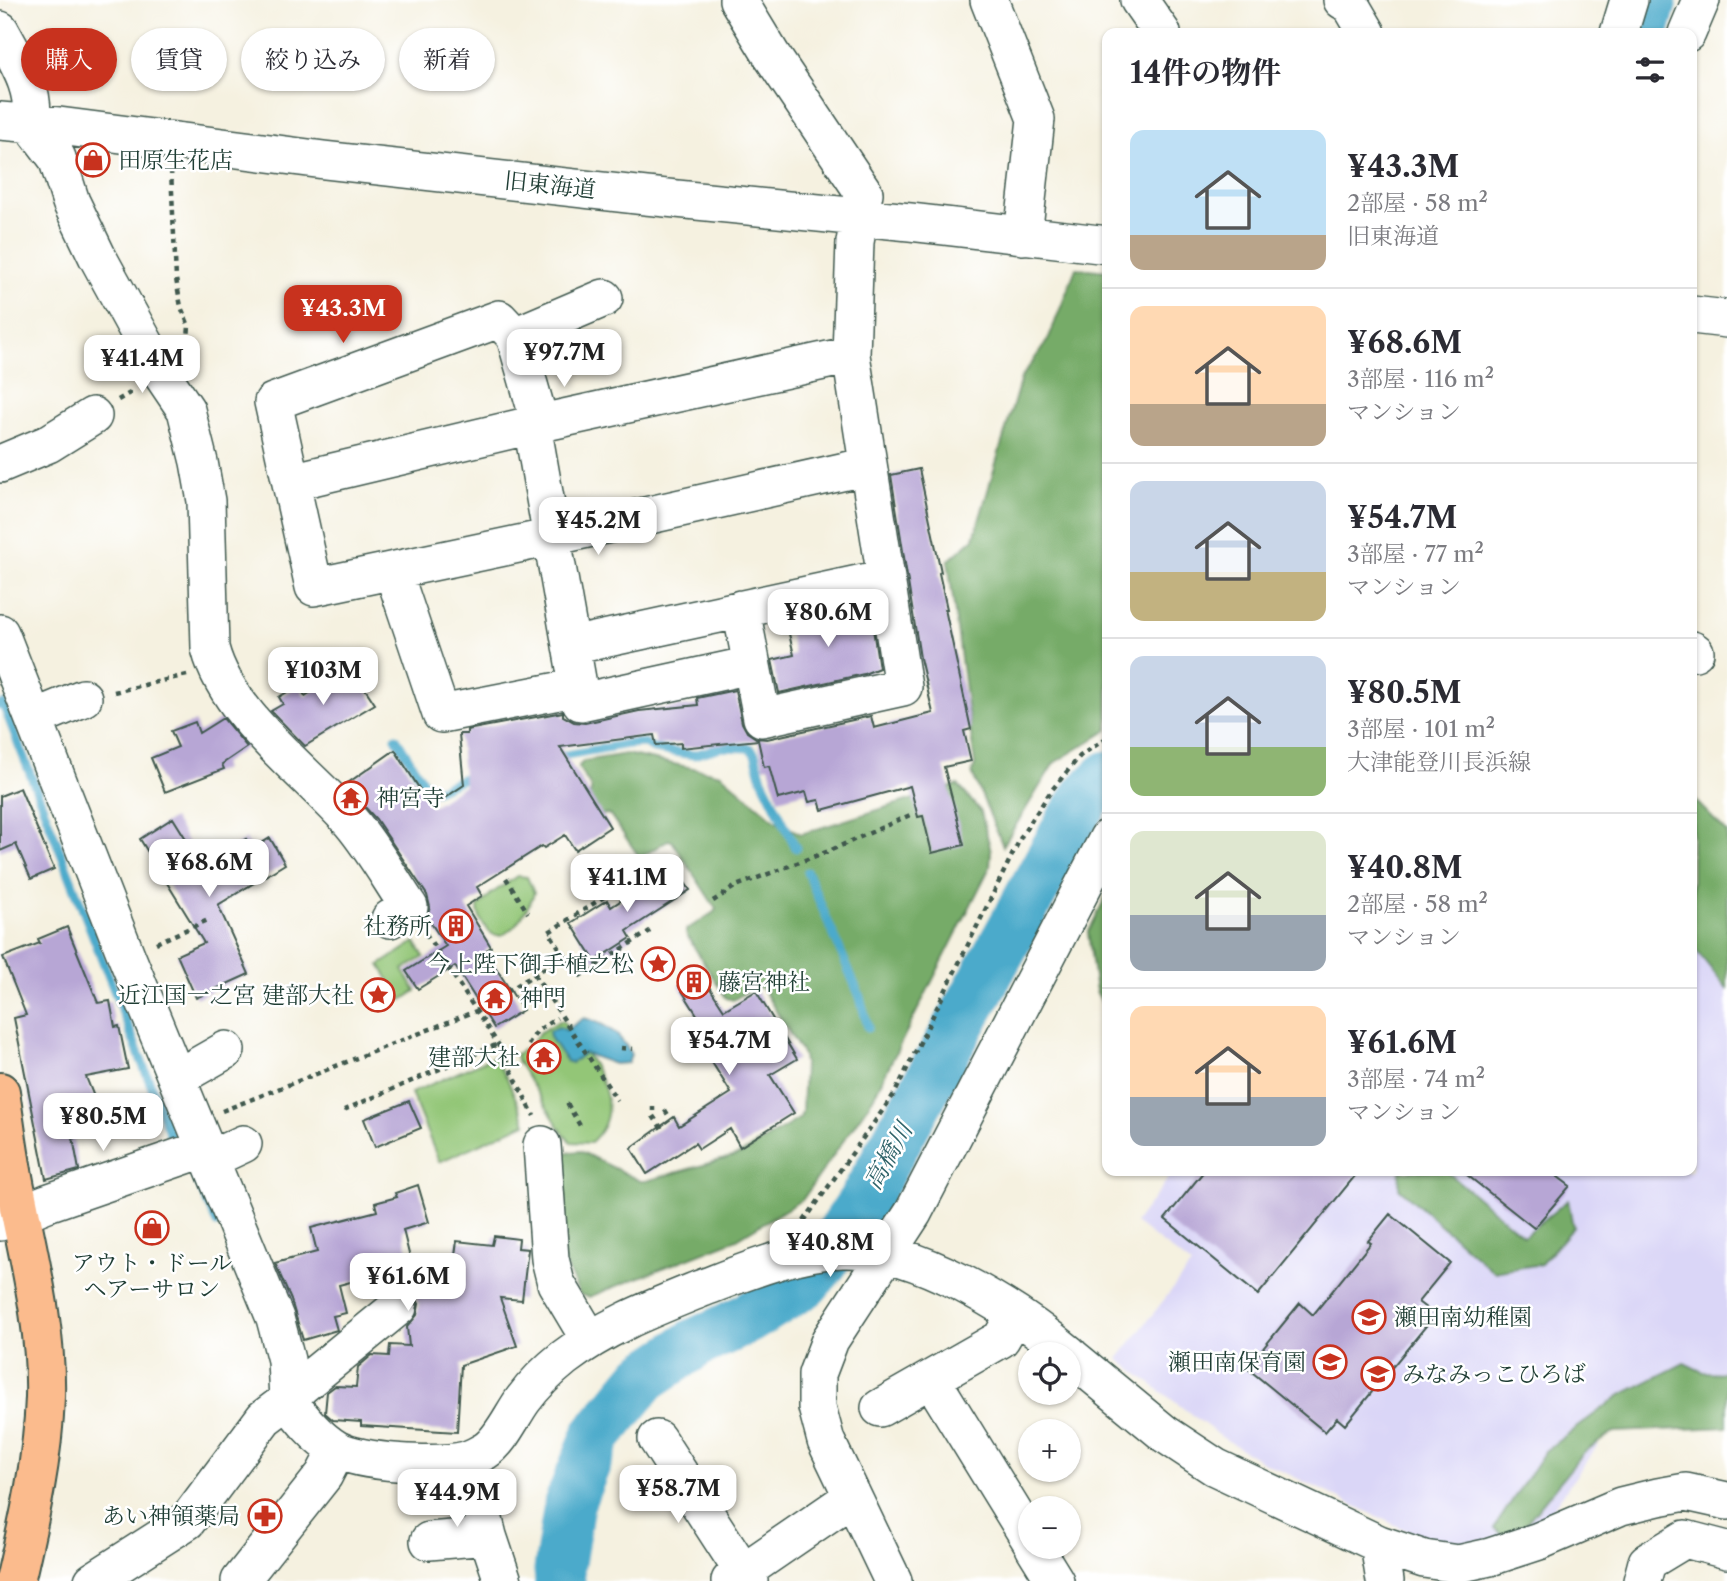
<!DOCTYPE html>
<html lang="ja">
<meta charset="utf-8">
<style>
:root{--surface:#fff;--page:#f7f7f7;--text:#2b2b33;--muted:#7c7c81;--line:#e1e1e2;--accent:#c8321e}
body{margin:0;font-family:"Libre Caslon Text","Noto Serif JP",serif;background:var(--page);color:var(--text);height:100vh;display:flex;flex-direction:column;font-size:26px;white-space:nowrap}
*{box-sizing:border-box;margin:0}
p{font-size:23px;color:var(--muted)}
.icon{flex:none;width:38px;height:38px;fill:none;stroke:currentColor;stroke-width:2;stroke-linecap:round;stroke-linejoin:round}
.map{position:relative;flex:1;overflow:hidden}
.details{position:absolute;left:1102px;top:28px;width:595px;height:1148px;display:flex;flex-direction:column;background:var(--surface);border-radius:14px;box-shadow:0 2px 5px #0004}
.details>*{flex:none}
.hud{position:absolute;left:21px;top:28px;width:665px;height:63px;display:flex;gap:14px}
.tools{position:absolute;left:1018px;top:1342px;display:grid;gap:14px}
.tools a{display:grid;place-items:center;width:63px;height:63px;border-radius:50%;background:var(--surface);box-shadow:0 2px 5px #0004;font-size:35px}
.price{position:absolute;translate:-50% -60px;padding:0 16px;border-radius:14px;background:#fff;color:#222;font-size:23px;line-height:46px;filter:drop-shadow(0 2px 4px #0008)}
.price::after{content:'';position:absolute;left:50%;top:42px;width:21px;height:16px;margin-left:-10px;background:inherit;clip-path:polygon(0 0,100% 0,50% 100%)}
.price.active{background:var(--accent);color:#fff}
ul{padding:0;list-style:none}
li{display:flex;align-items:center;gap:21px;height:175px;padding:0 28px}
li+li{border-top:2px solid var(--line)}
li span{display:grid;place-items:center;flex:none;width:196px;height:140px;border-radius:14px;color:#555}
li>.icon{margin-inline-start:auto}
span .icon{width:84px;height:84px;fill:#fffc;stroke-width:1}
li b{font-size:30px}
h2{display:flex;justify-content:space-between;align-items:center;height:84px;padding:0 28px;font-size:30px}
.pill{padding:0 24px;border-radius:32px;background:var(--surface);box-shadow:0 2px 5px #0004;font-size:24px;line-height:63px}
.pill.active{background:var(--accent);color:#fff}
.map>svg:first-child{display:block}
.built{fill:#dad6f7}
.green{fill:#93c677;stroke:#598256;stroke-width:2}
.forest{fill:#76ab68;stroke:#4a744e;stroke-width:2}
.water{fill:#4caacb;stroke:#367480;stroke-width:2}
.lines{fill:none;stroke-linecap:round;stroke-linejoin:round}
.stream{stroke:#4caacb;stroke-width:9}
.river{stroke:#4caacb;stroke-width:51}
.building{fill:#b7a6d5}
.minor-casing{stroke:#3f584e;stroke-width:40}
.major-casing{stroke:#3f584e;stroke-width:42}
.path{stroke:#3f584e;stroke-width:4.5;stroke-dasharray:5 5;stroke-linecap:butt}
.minor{stroke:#fff;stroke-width:37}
.major{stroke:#fbbb8d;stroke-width:38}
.labels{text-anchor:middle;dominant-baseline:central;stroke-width:5;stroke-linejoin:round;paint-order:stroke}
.poi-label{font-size:23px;fill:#1f3d34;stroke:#fff;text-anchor:start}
.street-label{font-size:23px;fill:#1f3d34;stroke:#fff}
.water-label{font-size:24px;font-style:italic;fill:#2f6369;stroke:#fff}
</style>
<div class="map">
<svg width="1727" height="1581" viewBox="0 0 1727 1581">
<rect width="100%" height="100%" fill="#fff"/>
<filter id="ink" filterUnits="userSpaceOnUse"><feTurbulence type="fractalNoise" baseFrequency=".0143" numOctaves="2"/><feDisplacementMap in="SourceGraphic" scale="14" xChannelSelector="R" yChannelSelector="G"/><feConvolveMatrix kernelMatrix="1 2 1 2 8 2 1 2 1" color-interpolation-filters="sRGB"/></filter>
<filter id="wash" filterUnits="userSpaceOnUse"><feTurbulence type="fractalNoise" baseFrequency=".00686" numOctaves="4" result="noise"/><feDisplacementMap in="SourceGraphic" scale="28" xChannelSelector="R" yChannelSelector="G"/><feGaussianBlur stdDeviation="1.57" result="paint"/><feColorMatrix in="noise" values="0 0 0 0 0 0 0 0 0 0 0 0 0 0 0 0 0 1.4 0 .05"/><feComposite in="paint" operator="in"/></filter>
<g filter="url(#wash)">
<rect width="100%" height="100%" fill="#f5f1e0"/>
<!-- built -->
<path class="built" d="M 1692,819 L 1727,859 L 1727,1413 L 1638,1389 L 1550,1512 L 1521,1530 L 1470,1545 L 1431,1542 L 1263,1462 L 1220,1436 L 1118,1359 L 1191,1265 L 1135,1223 L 1174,1171 L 1692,1171 Z"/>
<!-- green -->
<path class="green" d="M 517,876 L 527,877 L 534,893 C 529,909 503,953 486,928 C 481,921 478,916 478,907 L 491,894 Z
M 415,942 L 424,957 L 403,970 L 416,991 L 402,1000 L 380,965 Z
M 559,1021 L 563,1021 C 587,1057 633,1105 590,1143 L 571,1142 L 565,1136 L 517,1061 L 516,1054 L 531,1045 L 539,1033 Z
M 493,1057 L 507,1078 L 526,1123 L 439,1162 L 411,1093 Z"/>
<!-- forest -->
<path class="forest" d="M 1076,268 L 1108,271 L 1108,730 L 1054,763 L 1003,846 L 972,773 L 975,765 L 948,561 L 974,538 L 1021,378 L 1048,340 Z
M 626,754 L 721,774 L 776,821 L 801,834 L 958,785 L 981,812 L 991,851 L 990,867 L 873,1098 L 803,1199 L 737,1239 L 589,1297 L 580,1295 L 561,1256 L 554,1154 L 580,1151 L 640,1181 L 646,1181 L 739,1155 L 800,1118 L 802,1112 L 804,1064 L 803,1055 L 762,988 L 755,987 L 733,1000 L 726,998 L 686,934 L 686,930 L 714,912 L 716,909 L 672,841 L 668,840 L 640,858 L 610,815 L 605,814 L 575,833 L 563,811 L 591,793 L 591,787 L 578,767 L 584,761 Z
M 1692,797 L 1727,833 L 1727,989 L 1692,945 Z
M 1106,896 L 1108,897 L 1108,1014 L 1096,991 L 1088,933 Z
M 1400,1171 L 1446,1171 L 1524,1236 L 1568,1200 L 1573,1227 L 1541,1264 L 1494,1272 L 1399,1188 Z
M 1684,1363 L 1703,1372 L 1727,1373 L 1727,1427 L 1614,1432 L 1584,1452 L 1511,1542 L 1494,1528 L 1545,1451 L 1619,1396 Z"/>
<!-- water -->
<path class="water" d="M 584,1018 C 604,1023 622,1035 631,1055 L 628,1063 L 614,1064 L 584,1053 L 571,1063 L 566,1061 L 550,1037 L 549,1031 L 559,1027 L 566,1030 Z"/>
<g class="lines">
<!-- stream -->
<path class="stream" d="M 0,705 L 3,704 L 171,1137
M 396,738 L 430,793 L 473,774
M 555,757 L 627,744 L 645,743 L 653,749 L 694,755 L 721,747 L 750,748 L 755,754 L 762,779 L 796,848
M 807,872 L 860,997 L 868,1027
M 194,1174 L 217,1223"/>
<!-- river -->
<path class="river" d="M 1643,33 L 1652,0
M 560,1581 L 559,1570 L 569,1504 L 597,1435 L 645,1377 L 696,1343 L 747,1319 L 805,1283 L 822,1263 L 864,1200 L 1070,823 L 1088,795 L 1108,776"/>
</g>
<g id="blocks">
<!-- building -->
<path class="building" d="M 919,469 L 941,572 L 939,573 L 947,609 L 945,609 L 971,729 L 964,731 L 971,761 L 944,767 L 964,845 L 932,853 L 923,816 L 918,817 L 910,786 L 822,810 L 819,800 L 809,802 L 806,792 L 778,799 L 769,766 L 764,767 L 758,740 L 681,748 L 681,743 L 656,745 L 654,735 L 560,747 L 610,827 L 575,850 L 565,835 L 544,848 L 542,846 L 477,887 L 482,896 L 466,906 L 491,947 L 485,951 L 523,1010 L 494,1028 L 455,966 L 418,989 L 406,971 L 446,946 L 427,917 L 430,907 L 427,895 L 376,819 L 345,785 L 395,750 L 431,807 L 464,785 L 459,734 L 467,734 L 467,730 L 563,712 L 563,716 L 574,722 L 585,723 L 639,711 L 698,705 L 697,698 L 735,690 L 742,723 L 747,732 L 756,738 L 767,739 L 871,716 L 874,728 L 933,713 L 920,658 L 891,475 Z
M 869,603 L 879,668 L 864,674 L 779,693 L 772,660 L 794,655 L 786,621 Z
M 350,666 L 375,704 L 305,746 L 271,711 L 283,704 L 279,697 L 299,685 L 305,696 Z
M 223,718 L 247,747 L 222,764 L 224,769 L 165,792 L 151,758 L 178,747 L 171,731 L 195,722 L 199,733 Z
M 20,788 L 54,869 L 31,879 L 16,844 L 0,851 L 0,796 Z
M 173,818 L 203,866 L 246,839 L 252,849 L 270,838 L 285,864 L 218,905 L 249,974 L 196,998 L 177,955 L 204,943 L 140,839 Z
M 672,867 L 675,871 L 676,870 L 690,890 L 627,931 L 631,938 L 595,961 L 571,923 L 607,900 L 611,907 Z
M 67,927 L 98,1003 L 110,1001 L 115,1027 L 119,1026 L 128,1069 L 86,1077 L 105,1124 L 73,1138 L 79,1170 L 46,1179 L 14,1018 L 26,1015 L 3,957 L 40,943 L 38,939 Z
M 700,973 L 724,1010 L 756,991 L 797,1059 L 770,1075 L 794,1113 L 740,1147 L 730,1129 L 699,1149 L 695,1143 L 647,1174 L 631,1148 L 674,1117 L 679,1126 L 731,1093 L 705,1051 L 716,1045 L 679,986 Z
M 409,1101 L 421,1128 L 375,1147 L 364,1119 Z
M 1204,1171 L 1359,1171 L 1258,1295 L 1165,1219 Z
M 1462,1171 L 1550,1171 L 1570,1186 L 1534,1228 Z
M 418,1185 L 429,1222 L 403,1230 L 412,1266 L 453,1269 L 457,1241 L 492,1245 L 494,1236 L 519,1239 L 518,1248 L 528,1249 L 522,1300 L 500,1298 L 517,1346 L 461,1365 L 457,1432 L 361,1426 L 361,1422 L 333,1420 L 325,1413 L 327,1392 L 335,1386 L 356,1387 L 358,1367 L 372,1355 L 389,1356 L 390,1345 L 409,1346 L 407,1327 L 417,1315 L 419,1304 L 414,1293 L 402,1287 L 400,1269 L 339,1285 L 346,1313 L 333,1316 L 337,1330 L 303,1340 L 291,1300 L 275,1263 L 317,1252 L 311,1228 L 377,1211 L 375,1203 L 397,1197 L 395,1193 Z
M 1390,1214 L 1450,1263 L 1418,1302 L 1435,1315 L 1345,1425 L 1337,1418 L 1325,1432 L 1247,1368 L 1300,1303 L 1313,1315 L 1371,1243 L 1368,1241 Z"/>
</g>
</g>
<g filter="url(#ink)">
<use href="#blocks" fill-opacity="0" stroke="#3f584e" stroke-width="2"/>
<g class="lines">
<defs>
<path id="minor" d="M 738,0 L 772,56 L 864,193 L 855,242 L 851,355 L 903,687 L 762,718 L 741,609
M 989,0 L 1036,119 L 1023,236
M 1139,0 L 1162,33
M 1342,0 L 1350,4 L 1367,33
M 0,30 C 17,62 36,87 31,124 L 57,158 L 71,202 L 97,256 L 161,373 L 186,410 L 199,462 L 206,501 L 210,648 C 227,715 306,771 351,822 C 373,848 390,879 409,907 L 390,919
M 1619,33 L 1629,0
M 1687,33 L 1701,0
M 0,121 L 59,126 L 324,160 L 646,196 L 910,222 L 1108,245
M 1692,315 L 1727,319
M 515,336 L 604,298
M 540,423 L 515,336 L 499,319 L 273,402 L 314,587 L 552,537 L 868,466
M 532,425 L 581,702 L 751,665
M 0,464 L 48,444 L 93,416
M 291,482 L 532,425 L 851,355
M 393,571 L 441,714 L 579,687
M 0,633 L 126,955 L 275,1318 L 286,1360 L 288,1400
M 571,646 L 886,578
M 1692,650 L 1695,652
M 35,718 L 83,698
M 177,1078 L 226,1050
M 542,1145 L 550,1259 L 556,1283 L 590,1340
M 211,1159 L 243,1144
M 0,1222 L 47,1203 L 206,1148
M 1069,1355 L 1165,1434 L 1215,1467 L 1379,1544 L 1424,1559 L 1458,1564 L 1490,1557 L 1539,1541 L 1621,1506 L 1658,1497 L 1686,1492 L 1727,1501
M 932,1380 L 1031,1541
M 288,1400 L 301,1386 L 398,1307
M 880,1408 L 1001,1339 L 1015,1315
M 657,1439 L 749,1581
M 469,1459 L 488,1536 L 503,1581
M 429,1541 L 488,1536
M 1379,1544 L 1385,1581
M 1034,1547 L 1055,1581
M 93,1581 L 187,1521 L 264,1418 L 288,1400 C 301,1418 316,1437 336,1449 C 360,1463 439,1467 466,1460 C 473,1458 479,1454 485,1451 C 501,1441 512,1415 523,1400 C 534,1385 549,1370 564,1358 C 604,1327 653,1308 700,1289 C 745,1272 794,1251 842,1249 C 916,1246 1014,1309 1069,1354
M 240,1581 L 324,1475 L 337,1450
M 730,1581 L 851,1498
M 893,1581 L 826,1441 L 817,1407 L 817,1374 L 830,1340 L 913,1213 L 1108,838
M 1642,1581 L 1647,1562 L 1685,1539 L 1727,1550"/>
<path id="major" d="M 0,1092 C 5,1125 9,1159 16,1192 C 29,1259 47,1328 45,1397 C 43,1459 29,1521 15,1581"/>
</defs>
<!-- minor casing -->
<use href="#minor" class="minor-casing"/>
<!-- major casing -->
<use href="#major" class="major-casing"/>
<!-- path -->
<path class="path" d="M 171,170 L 176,279 L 181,307 L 189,326 L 188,338 L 182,347
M 118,400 L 135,390
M 114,692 L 187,675
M 506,878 L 528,913
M 621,886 L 549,932 L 578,977 L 650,931
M 713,901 L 736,886 L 829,851 L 910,815
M 426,934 L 498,1044 L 534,1116
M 156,943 L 208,920
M 534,974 L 617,1100
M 528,1045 L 537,1031 L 557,1018
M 621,1048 L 633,1049
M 569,1104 L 568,1105 L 582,1129
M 653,1106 L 653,1116 L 664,1132
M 344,1110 L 498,1044
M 665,1110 L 670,1118
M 222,1111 L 476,1011 L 567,954
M 804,1221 L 895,1093 L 1022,835 L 1051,791 L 1080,756 L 1108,737"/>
<!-- minor -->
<use href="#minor" class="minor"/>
<!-- major -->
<use href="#major" class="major"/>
</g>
</g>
<!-- icons -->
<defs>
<symbol id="shop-ring" viewBox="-11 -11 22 22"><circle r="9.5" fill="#fff" stroke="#c8321e" stroke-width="1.5"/><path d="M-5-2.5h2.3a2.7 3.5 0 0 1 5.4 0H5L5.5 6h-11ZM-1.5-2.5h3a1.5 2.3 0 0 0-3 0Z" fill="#c8321e"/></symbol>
<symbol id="temple-ring" viewBox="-11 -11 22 22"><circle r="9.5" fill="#fff" stroke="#c8321e" stroke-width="1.5"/><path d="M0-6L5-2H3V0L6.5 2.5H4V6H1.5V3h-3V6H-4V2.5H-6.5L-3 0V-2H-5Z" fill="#c8321e"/></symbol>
<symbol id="building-ring" viewBox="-11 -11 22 22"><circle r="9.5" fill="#fff" stroke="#c8321e" stroke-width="1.5"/><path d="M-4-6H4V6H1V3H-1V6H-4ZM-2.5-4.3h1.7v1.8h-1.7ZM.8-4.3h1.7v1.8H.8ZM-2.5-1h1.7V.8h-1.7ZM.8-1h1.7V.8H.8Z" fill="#c8321e"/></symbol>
<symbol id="sight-ring" viewBox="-11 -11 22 22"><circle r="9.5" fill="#fff" stroke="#c8321e" stroke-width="1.5"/><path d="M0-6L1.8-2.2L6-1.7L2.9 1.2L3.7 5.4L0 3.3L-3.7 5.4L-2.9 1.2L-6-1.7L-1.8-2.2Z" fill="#c8321e"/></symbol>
<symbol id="school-ring" viewBox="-11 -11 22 22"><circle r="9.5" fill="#fff" stroke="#c8321e" stroke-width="1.5"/><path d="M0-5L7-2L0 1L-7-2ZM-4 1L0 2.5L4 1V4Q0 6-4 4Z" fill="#c8321e"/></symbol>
<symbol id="pharmacy-ring" viewBox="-11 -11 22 22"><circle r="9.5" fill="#fff" stroke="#c8321e" stroke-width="1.5"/><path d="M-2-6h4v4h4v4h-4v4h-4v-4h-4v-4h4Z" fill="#c8321e"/></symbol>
</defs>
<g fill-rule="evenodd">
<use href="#shop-ring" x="74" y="141" width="38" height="38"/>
<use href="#temple-ring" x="332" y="779" width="38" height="38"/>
<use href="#building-ring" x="437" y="907" width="38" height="38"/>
<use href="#sight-ring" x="639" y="945" width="38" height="38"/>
<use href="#building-ring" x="675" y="963" width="38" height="38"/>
<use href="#sight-ring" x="359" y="976" width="38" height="38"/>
<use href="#temple-ring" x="476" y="979" width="38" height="38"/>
<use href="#temple-ring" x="525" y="1038" width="38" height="38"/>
<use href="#shop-ring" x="133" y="1209" width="38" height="38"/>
<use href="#school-ring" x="1350" y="1298" width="38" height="38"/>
<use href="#school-ring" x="1311" y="1343" width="38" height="38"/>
<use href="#school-ring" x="1359" y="1355" width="38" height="38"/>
<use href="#pharmacy-ring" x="246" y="1497" width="38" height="38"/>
</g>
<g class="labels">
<!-- poi labels -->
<g class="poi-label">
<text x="118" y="160">田原生花店</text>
<text x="376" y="798">神宮寺</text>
<text x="432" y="926" text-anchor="end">社務所</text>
<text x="634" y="964" text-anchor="end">今上陛下御手植之松</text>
<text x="718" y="982">藤宮神社</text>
<text x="354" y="995" text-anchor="end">近江国一之宮 建部大社</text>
<text x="520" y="998">神門</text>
<text x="520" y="1057" text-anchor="end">建部大社</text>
<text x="152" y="1263" text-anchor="middle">アウト・ドール<tspan x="152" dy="26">ヘアーサロン</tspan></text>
<text x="1394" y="1317">瀬田南幼稚園</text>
<text x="1306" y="1362" text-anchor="end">瀬田南保育園</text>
<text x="1402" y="1374">みなみっこひろば</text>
<text x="240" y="1516" text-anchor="end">あい神領薬局</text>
</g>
<!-- street labels -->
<g class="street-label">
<text transform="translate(550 185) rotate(6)">旧東海道</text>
</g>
<!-- water labels -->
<g class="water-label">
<text transform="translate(888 1156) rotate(-61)">高橋川</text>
</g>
</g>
</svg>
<div class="tools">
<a><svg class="icon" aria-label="locate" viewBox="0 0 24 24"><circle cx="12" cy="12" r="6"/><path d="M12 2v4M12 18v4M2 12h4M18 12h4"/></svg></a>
<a>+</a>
<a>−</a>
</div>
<b class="price active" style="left:343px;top:345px">¥43.3M</b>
<b class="price" style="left:564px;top:389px">¥97.7M</b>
<b class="price" style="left:142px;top:395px">¥41.4M</b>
<b class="price" style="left:598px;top:557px">¥45.2M</b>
<b class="price" style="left:828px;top:649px">¥80.6M</b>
<b class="price" style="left:323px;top:707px">¥103M</b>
<b class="price" style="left:209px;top:899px">¥68.6M</b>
<b class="price" style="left:627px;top:914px">¥41.1M</b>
<b class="price" style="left:729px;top:1077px">¥54.7M</b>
<b class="price" style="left:103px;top:1153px">¥80.5M</b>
<b class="price" style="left:830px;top:1279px">¥40.8M</b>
<b class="price" style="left:408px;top:1313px">¥61.6M</b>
<b class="price" style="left:678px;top:1525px">¥58.7M</b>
<b class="price" style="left:457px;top:1529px">¥44.9M</b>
<div class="hud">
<a class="pill active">購入</a>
<a class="pill">賃貸</a>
<a class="pill">絞り込み</a>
<a class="pill">新着</a>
</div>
<section class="details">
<h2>14件の物件<svg class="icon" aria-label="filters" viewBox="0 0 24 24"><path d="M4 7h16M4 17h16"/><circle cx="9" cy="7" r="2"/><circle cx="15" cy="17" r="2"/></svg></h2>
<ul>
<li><span style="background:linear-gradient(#bfe0f5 75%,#b9a48a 0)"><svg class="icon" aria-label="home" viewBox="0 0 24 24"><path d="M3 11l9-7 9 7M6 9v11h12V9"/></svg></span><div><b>¥43.3M</b><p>2部屋 · 58 m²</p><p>旧東海道</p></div></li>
<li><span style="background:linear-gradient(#ffd9b3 70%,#b9a48a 0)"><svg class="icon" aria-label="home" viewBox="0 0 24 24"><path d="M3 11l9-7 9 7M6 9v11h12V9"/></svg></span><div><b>¥68.6M</b><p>3部屋 · 116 m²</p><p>マンション</p></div></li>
<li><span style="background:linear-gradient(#c9d6e8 65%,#c2b280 0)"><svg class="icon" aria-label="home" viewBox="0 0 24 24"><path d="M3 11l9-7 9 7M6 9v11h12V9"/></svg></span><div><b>¥54.7M</b><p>3部屋 · 77 m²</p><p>マンション</p></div></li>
<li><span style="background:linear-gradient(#c9d6e8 65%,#8fb573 0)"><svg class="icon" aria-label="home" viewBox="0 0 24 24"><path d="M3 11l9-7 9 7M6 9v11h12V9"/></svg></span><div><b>¥80.5M</b><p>3部屋 · 101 m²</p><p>大津能登川長浜線</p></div></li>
<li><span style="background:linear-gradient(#dfe7d0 60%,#9aa5b1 0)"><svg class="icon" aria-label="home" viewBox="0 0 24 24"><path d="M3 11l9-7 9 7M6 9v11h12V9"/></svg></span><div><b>¥40.8M</b><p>2部屋 · 58 m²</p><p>マンション</p></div></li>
<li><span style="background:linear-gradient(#ffd9b3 65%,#9aa5b1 0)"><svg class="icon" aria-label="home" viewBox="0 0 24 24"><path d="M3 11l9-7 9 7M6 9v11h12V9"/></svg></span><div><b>¥61.6M</b><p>3部屋 · 74 m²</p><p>マンション</p></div></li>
</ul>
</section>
</div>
